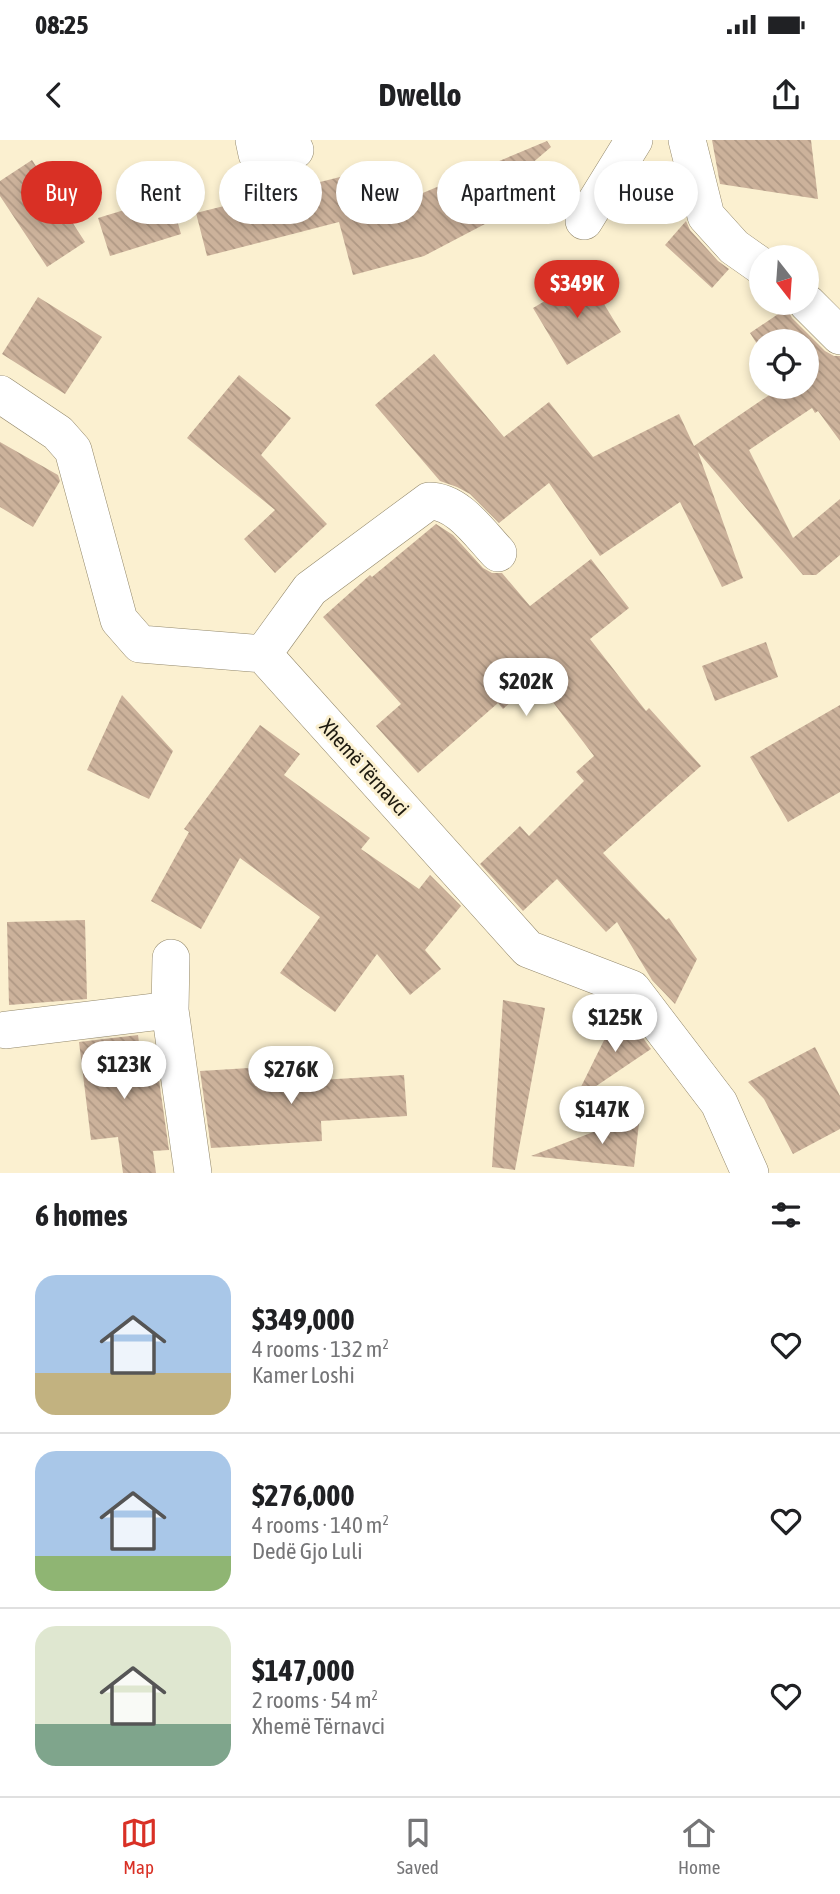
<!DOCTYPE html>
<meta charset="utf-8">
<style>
:root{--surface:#fff;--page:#f2f2f2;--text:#202124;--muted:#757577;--line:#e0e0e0;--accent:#d93025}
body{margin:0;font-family:"Asap Condensed",sans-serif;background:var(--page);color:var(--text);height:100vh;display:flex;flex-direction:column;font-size:26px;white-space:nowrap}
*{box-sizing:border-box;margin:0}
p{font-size:23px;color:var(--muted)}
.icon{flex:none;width:38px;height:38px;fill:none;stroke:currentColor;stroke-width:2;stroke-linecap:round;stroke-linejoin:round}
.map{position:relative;height:1033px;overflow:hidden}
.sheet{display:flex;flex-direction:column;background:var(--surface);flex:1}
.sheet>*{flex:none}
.hud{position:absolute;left:21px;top:21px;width:798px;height:63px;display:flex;gap:14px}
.needle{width:46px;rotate:163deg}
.controls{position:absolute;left:749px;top:105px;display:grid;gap:14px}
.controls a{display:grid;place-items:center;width:70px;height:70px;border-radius:50%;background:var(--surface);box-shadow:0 4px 10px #0003;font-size:35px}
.price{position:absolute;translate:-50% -60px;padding:0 16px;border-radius:24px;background:#fff;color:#222;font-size:23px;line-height:46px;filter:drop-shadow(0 2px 4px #0008)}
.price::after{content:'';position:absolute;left:50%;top:42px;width:21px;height:16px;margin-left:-10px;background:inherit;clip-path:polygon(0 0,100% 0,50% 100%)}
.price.active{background:var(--accent);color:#fff}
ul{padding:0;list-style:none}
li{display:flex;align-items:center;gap:21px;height:175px;padding:0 35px}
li+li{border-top:2px solid var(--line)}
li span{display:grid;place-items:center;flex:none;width:196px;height:140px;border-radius:21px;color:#555}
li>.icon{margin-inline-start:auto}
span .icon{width:84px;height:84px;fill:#fffc;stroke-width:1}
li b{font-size:30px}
h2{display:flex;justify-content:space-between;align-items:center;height:84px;padding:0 35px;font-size:30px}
.chip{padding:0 24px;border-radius:32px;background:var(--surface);box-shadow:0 4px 10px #0003;font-size:24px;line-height:63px}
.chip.active{background:var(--accent);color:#fff}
.status{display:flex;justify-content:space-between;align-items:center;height:49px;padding:0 35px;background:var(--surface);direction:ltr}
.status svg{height:19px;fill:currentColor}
header{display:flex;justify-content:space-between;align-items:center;height:91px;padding:0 35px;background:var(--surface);font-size:32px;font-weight:700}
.tab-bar{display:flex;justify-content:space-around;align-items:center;height:98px;border-top:2px solid var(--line);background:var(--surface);font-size:19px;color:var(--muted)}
.tab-bar a{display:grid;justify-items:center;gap:4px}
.tab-bar .active{color:var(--accent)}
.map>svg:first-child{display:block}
.building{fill:url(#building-back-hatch)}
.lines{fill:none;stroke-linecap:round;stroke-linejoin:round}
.minor-casing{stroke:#93886b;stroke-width:38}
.minor{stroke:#fff;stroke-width:37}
.labels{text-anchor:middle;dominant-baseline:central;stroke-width:6;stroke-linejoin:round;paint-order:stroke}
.street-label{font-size:21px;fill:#1e1a0f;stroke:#fbf0d0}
</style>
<div class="status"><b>08:25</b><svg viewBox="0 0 49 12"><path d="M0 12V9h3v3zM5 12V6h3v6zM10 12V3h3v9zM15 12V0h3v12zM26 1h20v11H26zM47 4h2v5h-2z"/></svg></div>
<header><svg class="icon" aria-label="back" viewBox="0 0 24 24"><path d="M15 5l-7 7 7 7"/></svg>Dwello<svg class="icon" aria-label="share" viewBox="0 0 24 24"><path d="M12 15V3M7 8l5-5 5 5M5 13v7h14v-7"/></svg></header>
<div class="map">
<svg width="840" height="1033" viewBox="0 0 840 1033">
<defs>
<pattern id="building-back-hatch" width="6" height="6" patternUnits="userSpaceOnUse" patternTransform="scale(1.75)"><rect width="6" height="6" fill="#ccb29b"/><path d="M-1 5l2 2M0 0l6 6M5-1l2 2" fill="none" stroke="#af9884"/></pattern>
</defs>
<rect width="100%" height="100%" fill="#fbf0d0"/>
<!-- building -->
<path class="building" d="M 712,0 L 811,0 L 818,59 L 720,44 Z
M 547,1 L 551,7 L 495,55 L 504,74 L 424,116 L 353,135 L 339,82 L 207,116 L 196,73 L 396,23 L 406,60 Z
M 32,20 L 85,102 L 47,127 L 0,56 L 0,41 Z
M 170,56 L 181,94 L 110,116 L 98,78 Z
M 686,81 L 690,90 L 718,121 L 729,129 L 712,148 L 665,105 Z
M 587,136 L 621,192 L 567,225 L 533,168 Z
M 38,157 L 102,197 L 65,254 L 2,214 Z
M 787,168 L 792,178 L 825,211 L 834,216 L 840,216 L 840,301 L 818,271 L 815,273 L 812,268 L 749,310 L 793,398 L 840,359 L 840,415 L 816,435 L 803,435 L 698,312 L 743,438 L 722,447 L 680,362 L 600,416 L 549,343 L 499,383 L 470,354 L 457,347 L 440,341 L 375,265 L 434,214 L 504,297 L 549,262 L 593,317 L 679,274 L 694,306 L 781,247 L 807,247 L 807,201 L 761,201 L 761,210 L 750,193 Z
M 239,235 L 291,278 L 261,315 L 327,384 L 275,433 L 244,399 L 275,370 L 187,298 Z
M 0,302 L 58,335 L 60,341 L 33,387 L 0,367 Z
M 436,384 L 453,395 L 483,428 L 492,433 L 502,433 L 530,466 L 591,419 L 629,468 L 590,499 L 646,571 L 649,568 L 701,626 L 603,713 L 666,780 L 669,778 L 697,819 L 675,864 L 652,840 L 617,782 L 606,792 L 557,739 L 523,771 L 480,724 L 520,686 L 529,696 L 584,641 L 576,632 L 594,616 L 536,540 L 503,569 L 498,563 L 418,633 L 376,586 L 401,564 L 323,477 L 370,435 L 372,437 Z
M 766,502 L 778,537 L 715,561 L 702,526 Z
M 122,555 L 173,611 L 149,659 L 87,630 Z
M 840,565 L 840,652 L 788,682 L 750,617 Z
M 260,585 L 300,614 L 284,635 L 370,698 L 361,709 L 419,749 L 430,735 L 461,766 L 425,810 L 441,829 L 410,855 L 377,814 L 335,872 L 280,833 L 320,777 L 240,718 L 201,789 L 151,761 L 189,692 L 184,689 Z
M 85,780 L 87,859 L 9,865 L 7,782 Z
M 503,860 L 545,868 L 515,1030 L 492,1027 Z
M 615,878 L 635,887 L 651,909 L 574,961 Z
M 138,895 L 143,934 L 158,933 L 169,1010 L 153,1011 L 156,1033 L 123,1033 L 118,997 L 91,1000 L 79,902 Z
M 815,907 L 840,956 L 840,989 L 793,1014 L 764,959 L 748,942 Z
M 249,928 L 250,937 L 291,935 L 286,942 L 404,935 L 407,976 L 321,981 L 322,1001 L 211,1008 L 200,931 Z
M 640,974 L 634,1027 L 531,1016 Z"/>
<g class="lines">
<defs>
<path id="minor" d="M 254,0 L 257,14 L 295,10
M 687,0 L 706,76 L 734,107 L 761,126
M 584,81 L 634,0
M 807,163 L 840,196
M 0,254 L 58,293 L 73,310 L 119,480 L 140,504 L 263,514 L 528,809 L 632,849 L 719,963 L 750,1033
M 263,514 L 310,449 L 429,361 C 458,361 479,393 498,413
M 171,818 L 170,870 L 193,1033
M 6,890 L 170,870"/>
</defs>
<!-- minor casing -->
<use href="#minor" class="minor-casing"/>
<!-- minor -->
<use href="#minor" class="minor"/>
</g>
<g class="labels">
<!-- street labels -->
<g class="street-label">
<text transform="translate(365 627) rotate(48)">Xhemë Tërnavci</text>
</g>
</g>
</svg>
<div class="controls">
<a><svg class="needle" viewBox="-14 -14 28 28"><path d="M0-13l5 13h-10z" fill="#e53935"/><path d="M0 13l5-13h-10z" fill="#757577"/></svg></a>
<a><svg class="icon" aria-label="locate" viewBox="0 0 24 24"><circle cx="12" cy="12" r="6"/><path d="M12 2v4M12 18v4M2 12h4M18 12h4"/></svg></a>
</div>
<b class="price active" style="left:577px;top:180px">$349K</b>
<b class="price" style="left:526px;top:578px">$202K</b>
<b class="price" style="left:615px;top:914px">$125K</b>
<b class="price" style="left:124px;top:961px">$123K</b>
<b class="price" style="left:291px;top:966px">$276K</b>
<b class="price" style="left:602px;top:1006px">$147K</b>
<div class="hud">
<a class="chip active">Buy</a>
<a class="chip">Rent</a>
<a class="chip">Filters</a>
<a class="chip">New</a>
<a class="chip">Apartment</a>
<a class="chip">House</a>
</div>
</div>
<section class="sheet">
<h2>6 homes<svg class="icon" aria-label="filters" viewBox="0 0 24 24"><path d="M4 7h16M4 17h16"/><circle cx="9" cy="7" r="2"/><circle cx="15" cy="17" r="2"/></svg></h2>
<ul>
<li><span style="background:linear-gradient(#a9c7e8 70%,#c2b280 0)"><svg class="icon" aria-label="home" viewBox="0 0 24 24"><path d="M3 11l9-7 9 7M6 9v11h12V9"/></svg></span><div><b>$349,000</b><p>4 rooms · 132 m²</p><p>Kamer Loshi</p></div><svg class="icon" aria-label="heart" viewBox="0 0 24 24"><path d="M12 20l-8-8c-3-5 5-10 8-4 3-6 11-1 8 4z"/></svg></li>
<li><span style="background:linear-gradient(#a9c7e8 75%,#8fb573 0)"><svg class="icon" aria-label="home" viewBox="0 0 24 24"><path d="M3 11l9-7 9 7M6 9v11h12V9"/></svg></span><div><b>$276,000</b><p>4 rooms · 140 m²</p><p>Dedë Gjo Luli</p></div><svg class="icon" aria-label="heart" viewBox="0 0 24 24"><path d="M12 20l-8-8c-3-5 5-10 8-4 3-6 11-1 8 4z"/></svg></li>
<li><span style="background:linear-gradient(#dfe7d0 70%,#7fa58c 0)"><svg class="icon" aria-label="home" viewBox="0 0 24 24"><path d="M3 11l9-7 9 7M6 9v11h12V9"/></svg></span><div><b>$147,000</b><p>2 rooms · 54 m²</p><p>Xhemë Tërnavci</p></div><svg class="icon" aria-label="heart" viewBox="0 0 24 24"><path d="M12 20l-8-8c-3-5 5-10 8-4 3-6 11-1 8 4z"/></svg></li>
</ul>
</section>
<nav class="tab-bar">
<a class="active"><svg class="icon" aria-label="map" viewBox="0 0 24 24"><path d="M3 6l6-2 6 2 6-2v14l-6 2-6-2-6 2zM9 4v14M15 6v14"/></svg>Map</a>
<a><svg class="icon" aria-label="saved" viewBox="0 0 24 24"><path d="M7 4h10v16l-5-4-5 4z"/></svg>Saved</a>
<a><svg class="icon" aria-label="home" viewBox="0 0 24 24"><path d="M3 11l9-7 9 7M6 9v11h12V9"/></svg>Home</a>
</nav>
